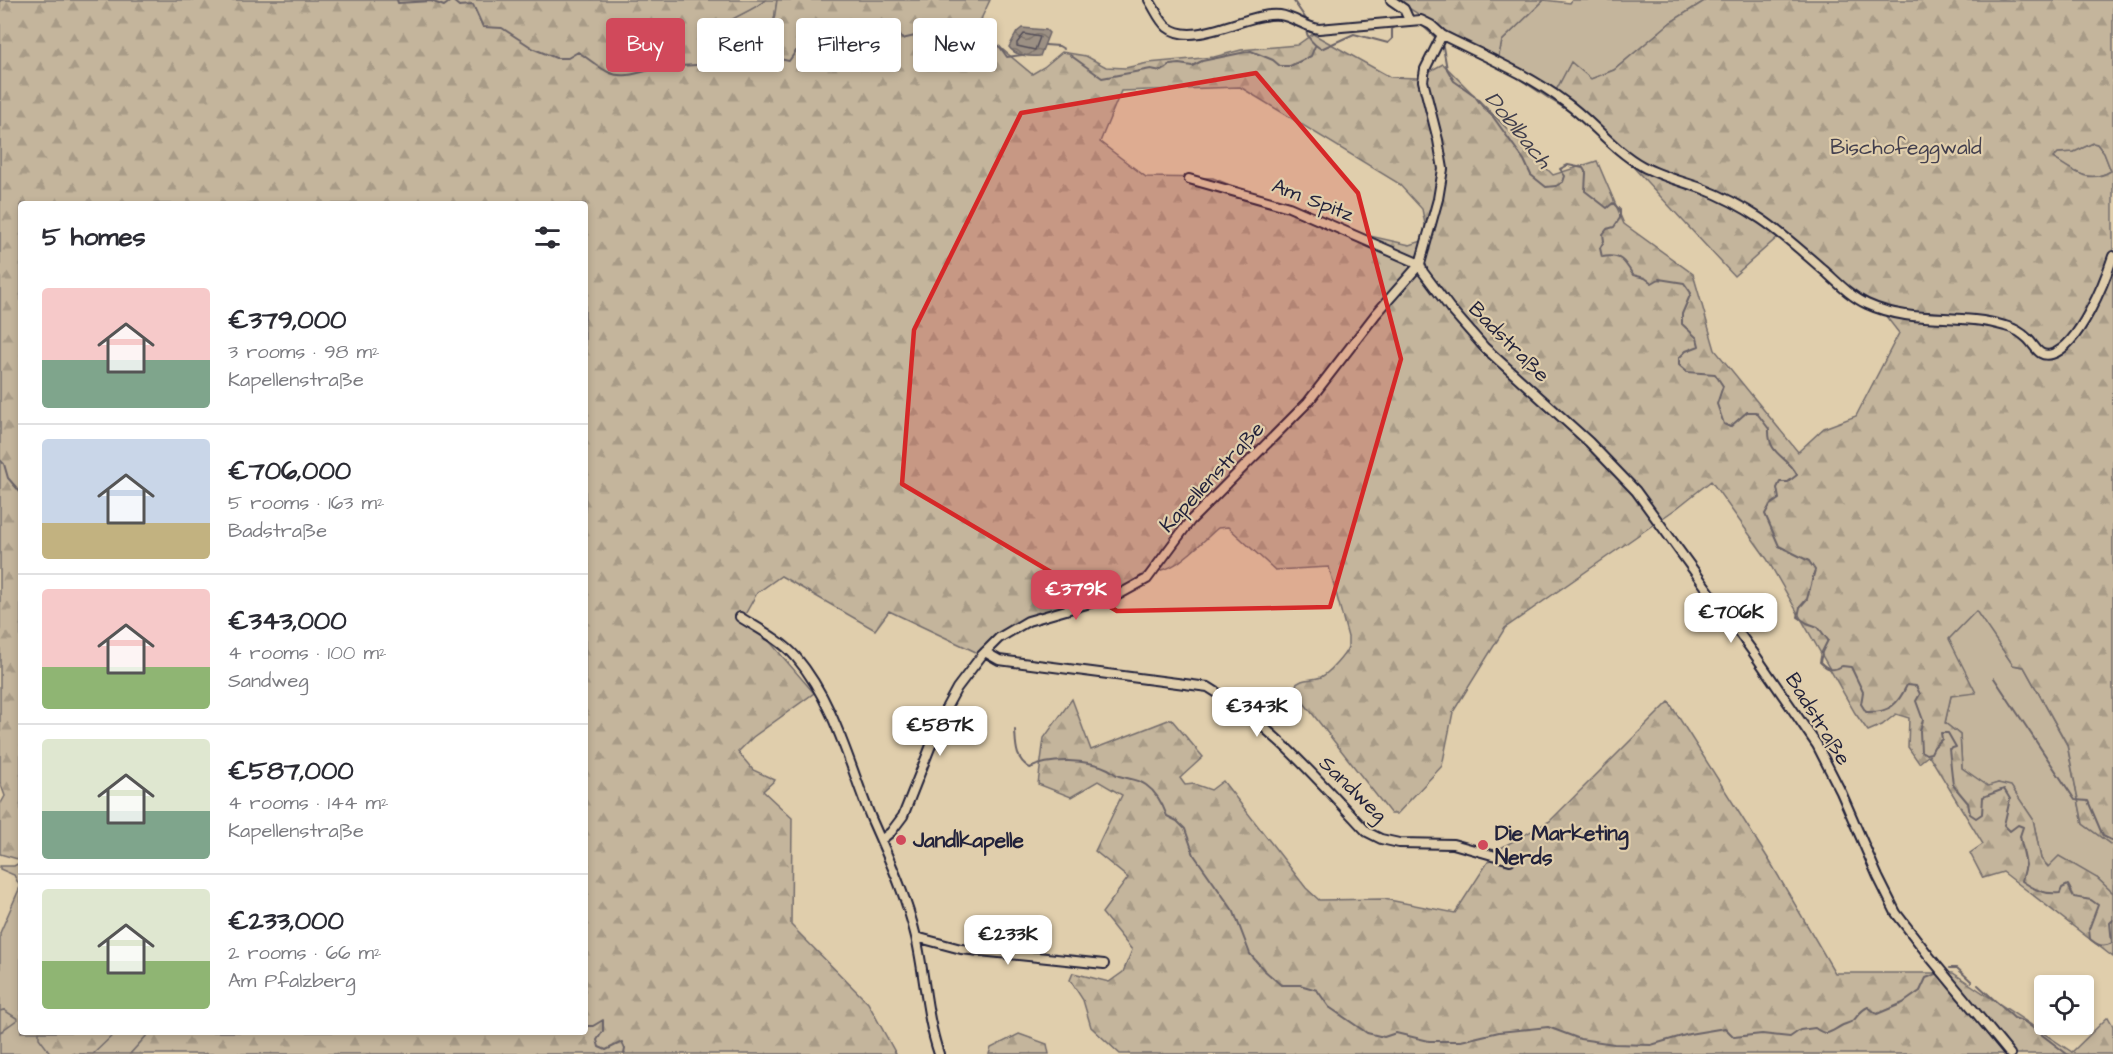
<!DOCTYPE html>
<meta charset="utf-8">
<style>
:root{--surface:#fff;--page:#f2f2f3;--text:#2b2b33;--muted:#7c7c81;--line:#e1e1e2;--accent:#d1495b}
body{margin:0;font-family:"Architects Daughter",sans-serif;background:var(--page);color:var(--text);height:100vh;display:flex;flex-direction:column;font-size:22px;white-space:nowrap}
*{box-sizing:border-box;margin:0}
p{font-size:20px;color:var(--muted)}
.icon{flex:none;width:33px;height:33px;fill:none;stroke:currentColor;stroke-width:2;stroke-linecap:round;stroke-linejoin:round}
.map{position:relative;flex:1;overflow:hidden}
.drawer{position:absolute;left:18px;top:201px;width:570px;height:834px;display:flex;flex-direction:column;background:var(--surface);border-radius:6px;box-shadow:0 3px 9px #0003}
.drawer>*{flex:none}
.hud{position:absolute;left:606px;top:18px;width:570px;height:54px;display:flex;gap:12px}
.buttons{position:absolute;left:2034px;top:975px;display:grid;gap:12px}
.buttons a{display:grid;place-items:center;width:60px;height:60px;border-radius:6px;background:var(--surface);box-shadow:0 3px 9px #0003;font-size:30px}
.price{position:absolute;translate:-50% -51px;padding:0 14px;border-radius:12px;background:#fff;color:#222;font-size:20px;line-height:39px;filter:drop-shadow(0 2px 3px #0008)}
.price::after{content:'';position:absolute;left:50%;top:36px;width:18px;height:14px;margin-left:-9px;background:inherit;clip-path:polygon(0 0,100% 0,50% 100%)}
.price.current{background:var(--accent);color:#fff}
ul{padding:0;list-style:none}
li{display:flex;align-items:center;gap:18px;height:150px;padding:0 24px}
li+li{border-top:2px solid var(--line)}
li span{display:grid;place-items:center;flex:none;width:168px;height:120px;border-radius:6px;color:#555}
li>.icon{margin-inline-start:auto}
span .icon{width:72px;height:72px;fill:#fffc;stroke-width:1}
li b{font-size:26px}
h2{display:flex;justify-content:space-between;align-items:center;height:72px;padding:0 24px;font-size:26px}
.pill{padding:0 21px;border-radius:6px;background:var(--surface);box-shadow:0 3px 9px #0003;font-size:21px;line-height:54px}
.pill.current{background:var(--accent);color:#fff}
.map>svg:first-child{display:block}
.grass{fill:#c4b59c;stroke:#736c6c;stroke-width:1.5}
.forest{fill:url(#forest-firs);stroke:#736c6c;stroke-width:1.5;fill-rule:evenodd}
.water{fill:url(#water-waves);stroke:#6b6467;stroke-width:1.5}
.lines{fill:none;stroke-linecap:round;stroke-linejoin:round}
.shore{stroke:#534e58;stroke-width:1.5}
.stream{stroke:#6b6467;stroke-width:2}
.minor-casing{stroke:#22223b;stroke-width:12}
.minor{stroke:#e0ceac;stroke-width:8}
.marked{fill:#d62828;fill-opacity:0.2;stroke:#d62828;stroke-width:4.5;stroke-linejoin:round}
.poi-dot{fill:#d1495b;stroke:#e0ceac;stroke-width:2}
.labels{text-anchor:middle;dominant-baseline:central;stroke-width:4.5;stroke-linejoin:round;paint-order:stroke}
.park-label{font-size:21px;fill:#423f4e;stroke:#e0ceac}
.street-label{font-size:21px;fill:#22223b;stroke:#e0ceac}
.poi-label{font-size:21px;font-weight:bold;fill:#22223b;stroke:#e0ceac;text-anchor:start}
.water-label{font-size:22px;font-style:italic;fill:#403e4d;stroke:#e0ceac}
</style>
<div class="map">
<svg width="2113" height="1054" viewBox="0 0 2113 1054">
<defs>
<pattern id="forest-firs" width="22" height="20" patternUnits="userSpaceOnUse" patternTransform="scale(1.5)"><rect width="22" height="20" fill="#c4b59c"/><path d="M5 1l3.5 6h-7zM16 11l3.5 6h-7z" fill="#a89b87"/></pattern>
<pattern id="water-waves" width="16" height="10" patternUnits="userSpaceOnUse" patternTransform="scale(1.5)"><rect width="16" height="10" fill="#9c9084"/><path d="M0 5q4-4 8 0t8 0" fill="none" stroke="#7f756d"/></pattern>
</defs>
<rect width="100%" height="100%" fill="#e0ceac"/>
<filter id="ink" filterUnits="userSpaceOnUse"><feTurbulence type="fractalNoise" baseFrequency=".0167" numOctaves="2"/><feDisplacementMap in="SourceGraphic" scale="12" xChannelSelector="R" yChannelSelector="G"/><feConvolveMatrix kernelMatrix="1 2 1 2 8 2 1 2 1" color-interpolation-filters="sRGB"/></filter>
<g filter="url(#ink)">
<!-- grass -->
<path class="grass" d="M 765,0 L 777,0 L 770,48 L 765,54 L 743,55 L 716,60 C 696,23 746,18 765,0 Z
M 1544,0 L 1570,3 L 1572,0 L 1706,0 L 1671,22 L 1614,70 L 1591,79 L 1571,63 L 1551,100 L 1497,64 L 1502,41 Z
M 2093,143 L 2097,144 L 2104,153 L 2111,171 C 2088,185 2072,170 2052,158 L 2058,153 L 2074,152 Z
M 1976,610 L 2013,665 L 2024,667 L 2067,745 L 2083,824 L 2113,846 L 2113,893 L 2097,878 L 2049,867 L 2041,859 L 2033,819 L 2011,787 L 1998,783 L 1988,787 L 1962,768 L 1960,735 L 1945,723 L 1951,696 L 1949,638 Z
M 21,862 L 21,1032 L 150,1032 L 130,1054 L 0,1054 L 0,1032 L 4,1030 L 4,1010 L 0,1011 L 0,933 L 20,887 L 14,875 L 0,869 L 0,866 L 14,866 Z"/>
<!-- forest -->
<path class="forest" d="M 0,0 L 765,0 C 746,18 696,23 717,59 L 743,55 L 765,54 L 770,48 L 777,0 L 990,0 L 982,17 L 979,30 L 1032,74 L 1044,67 L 1062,52 L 1086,56 L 1106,67 L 1125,68 L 1148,63 L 1214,57 L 1241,50 L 1297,45 L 1313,34 L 1390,77 L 1417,78 L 1443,64 L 1553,175 L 1597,161 L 1624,224 L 1693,274 L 1715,350 L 1798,452 L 1824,428 L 1856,416 L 1899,333 L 1885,315 L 1779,236 L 1734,276 L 1599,130 L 1551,100 L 1571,62 L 1591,79 L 1614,70 L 1671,22 L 1706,0 L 2113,0 L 2113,846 L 2083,824 L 2067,744 L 2024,667 L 2013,665 L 1976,611 L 1949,639 L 1976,693 L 1951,696 L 1945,723 L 1960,735 L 1962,768 L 1988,786 L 1998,783 L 2011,786 L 2033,819 L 2041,859 L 2048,867 L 2059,856 L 2097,878 L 2113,893 L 2113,957 L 2003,872 L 1983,878 L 1970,853 L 1983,844 L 1929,755 L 1919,763 L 1908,747 L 1909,718 L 1896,714 L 1882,725 L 1868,731 L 1855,713 L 1767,559 L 1711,481 L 1677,508 L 1505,628 L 1453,712 L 1442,766 L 1397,814 L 1391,814 L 1297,694 L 1294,687 C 1301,677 1311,681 1321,677 C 1329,673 1345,655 1348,647 C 1348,645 1348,639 1348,637 L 1329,567 L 1275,570 L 1228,527 L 1218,528 C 1201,542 1172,577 1149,570 L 1119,591 L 1024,618 L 993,639 L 978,653 L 889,611 L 875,630 L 781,576 L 757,593 L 742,620 L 770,642 L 814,693 L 753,737 L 738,752 L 753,770 L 775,780 L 763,791 L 792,818 L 791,925 L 868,1003 L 896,1054 L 130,1054 L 150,1032 L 585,1032 L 585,204 L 21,204 L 21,860 L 0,854 L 0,805 L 5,796 L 0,782 ZM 1240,87 L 1398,183 L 1422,209 L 1426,229 L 1422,241 L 1410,245 L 1334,228 L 1213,178 L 1146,177 L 1100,142 L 1121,91 ZM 2093,143 L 2097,144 L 2104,153 L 2111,171 C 2088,185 2072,170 2053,158 L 2058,153 L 2074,152 Z
M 1396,0 L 1544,0 L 1502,41 L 1497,64 Z
M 1072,699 L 1091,750 L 1171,719 L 1203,757 L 1180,778 L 1185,785 L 1194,784 L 1211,790 L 1223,781 L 1306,888 L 1319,900 L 1384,899 L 1455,913 L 1495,851 L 1550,821 L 1669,702 L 1769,860 L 1835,973 L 1953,973 L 2072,1052 L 2108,1017 L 2113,1026 L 2113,1054 L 1120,1054 L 1091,1027 L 1083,1000 L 1070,980 L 1073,973 L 1109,982 L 1123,972 L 1132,950 L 1102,913 L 1128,878 L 1095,851 L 1122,795 L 1098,781 L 1071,797 L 1038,784 L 1044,738 Z
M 4,1010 L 18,1019 L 0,1032 L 0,1011 Z
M 39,1032 L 114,1032 L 114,1034 L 93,1054 L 51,1054 L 39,1038 Z
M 1019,1034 L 1047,1044 L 1049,1054 L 989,1054 L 991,1048 Z"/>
<!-- water -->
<path class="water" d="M 1022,28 L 1046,30 L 1049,33 L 1040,56 C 1030,57 1015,56 1009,47 L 1017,32 Z
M 752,40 L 771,40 L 770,48 L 765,54 L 750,54 L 747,48 Z
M 736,41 L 742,44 L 743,55 L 716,60 L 712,51 L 712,46 Z"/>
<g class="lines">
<!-- shore -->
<path class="shore" d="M 1024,34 L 1040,37 L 1035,50 L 1017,46 L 1017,43 Z"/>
<!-- stream -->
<path class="stream" d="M 397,0 L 398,3 L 431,1 L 444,6 L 452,0 L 459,6 L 473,5 L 483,27 L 502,28 L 534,49 L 556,58 L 568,58 L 578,52 C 588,58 599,68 610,73 C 630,82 658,62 680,66 L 760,61 L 775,58 L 789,61 L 796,51 L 813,48 L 816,33 L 827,28 L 847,29 L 845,38 L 848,46 L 857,51 L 862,40 L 872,45 L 893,45 L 890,32 L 895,26 L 902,39 L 928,33 L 950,38 L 957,27 L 966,27 L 972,42 L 981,47 L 988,41 L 1000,47 L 1007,57 L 1022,55
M 1293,0 L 1306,19 L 1306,23
M 1414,24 L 1423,26 L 1436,38
M 1306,28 C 1306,37 1314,45 1321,49 L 1354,34 L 1388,43 L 1392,39 L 1392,29 L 1397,26
M 1045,45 L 1059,46 L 1064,49
M 1443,47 L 1447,69 L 1454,81 L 1474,95 L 1482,106 L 1491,114 L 1524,160 L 1531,175 L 1546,187 L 1556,186 L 1563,182 L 1565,176 L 1560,169 L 1568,165 L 1583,168 L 1586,173 L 1585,191 L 1607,208 L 1613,203 L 1620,210 L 1620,218 L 1614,227 L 1607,229 L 1603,234 L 1604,241 L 1600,248 L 1602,257 C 1620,254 1624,260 1633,275 L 1645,278 L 1652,283 L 1659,279 L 1684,283 L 1691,293 L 1682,314 L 1682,324 L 1697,338 L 1699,346 L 1686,351 L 1679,358 L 1679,365 L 1687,372 L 1715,374 L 1723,386 L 1717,404 L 1724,424 L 1730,427 L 1747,412 L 1756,412 L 1769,429 C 1768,457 1788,455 1797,475 L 1788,482 L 1780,482 L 1777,488 L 1779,499 L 1770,505 L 1765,514 L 1779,546 L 1809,561 L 1815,570 L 1807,599 L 1800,607 L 1798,617 L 1807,623 L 1818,627 L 1828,640 L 1822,652 L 1820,662 C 1827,669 1833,672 1842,666 L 1851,667 L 1863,692 L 1861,704 L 1866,712 C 1890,713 1898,704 1907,685 L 1916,686 L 1920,694 L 1916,701 L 1923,720 L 1920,731 L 1921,751 L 1926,754 L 1931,753 L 1934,747 L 1942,739 L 1941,733 L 1948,733 L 1956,747 L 1949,749 L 1953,785 L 1968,803 L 1970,814 L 1976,818 L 1982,814 L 1983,797 L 2004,789 L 2010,799 L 2004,825 L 2010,831 L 2018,825 L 2023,827 L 2020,836 L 2026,865 L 2022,881 C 2034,889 2044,895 2060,893 L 2062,888 L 2068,885 L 2074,897 L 2091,900 L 2098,905 L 2089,929 L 2090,939 C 2097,945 2103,948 2112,943 L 2110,923 L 2113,920
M 1070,55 L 1102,78 L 1151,69 L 1161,71 L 1170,65 L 1179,64 L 1192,66 L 1202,61 L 1251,51 L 1273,60 L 1280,66 L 1290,66 L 1311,56 L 1315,46
M 0,460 L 4,464 L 8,478 L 21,493
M 1994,678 L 2075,800 L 2088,801 L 2103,836 L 2113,841
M 1015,730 C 1016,746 1015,759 1030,768 C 1050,758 1087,759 1108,769 C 1112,771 1115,775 1119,776 C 1129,779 1138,779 1146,785 C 1156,792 1163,805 1167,816 L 1177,821 L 1185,829 L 1194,855 L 1234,912 L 1250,954 L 1264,970 L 1281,985 L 1300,985 L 1317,990 L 1329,1007 L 1367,1033 L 1384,1037 L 1396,1033 L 1429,1041 L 1461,1041 L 1499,1032 L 1548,1027 L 1580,1039 L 1614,1044 L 1651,1045 L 1689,1034 L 1725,1028 L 1734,1037 L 1762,1034 L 1790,1037 L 1800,1030 L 1815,1028 C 1827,1037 1830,1032 1841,1026 C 1845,1024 1850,1023 1854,1020 C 1859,1014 1861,1010 1868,1007 L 1877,1014 L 1903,1003 L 1920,991 L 1926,978 L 1939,973
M 1950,968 L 1957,968 L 1972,982
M 1978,985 L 2014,1018 L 2025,1022 L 2067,1054
M 585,1026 L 593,1026 L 603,1020 L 603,1031 L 597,1040 L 599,1047 L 606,1050 L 622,1042 L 625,1049 L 624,1054"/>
<defs>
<path id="minor" d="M 1149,0 C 1155,9 1159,20 1167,27 C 1195,49 1248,11 1280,15 C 1294,17 1305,27 1319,29 L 1421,20 L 1431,25 L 1442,35 C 1484,56 1528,74 1565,102 C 1592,121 1613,150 1642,166 C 1660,176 1681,181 1701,188 C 1722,196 1743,207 1761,219 C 1785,235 1806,255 1828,274 C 1840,285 1852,297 1867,304 C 1913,325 1959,312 2005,326 C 2013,328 2022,333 2028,339 C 2036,347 2039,358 2052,354 C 2079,346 2105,281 2113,256
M 1391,0 L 1404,9 L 1409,20
M 1189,179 L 1289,207 L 1420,264
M 1420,264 L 1423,272 L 1450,308 L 1484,347 L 1589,442 L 1636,491 L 1753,652 L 1817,745 L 1841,792 L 1878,877 L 1896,913 L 1929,956 L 2010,1054
M 740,617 C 759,629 781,640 796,657 C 834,702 849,764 871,818 C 888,857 906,895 916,937 C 925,976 926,1016 939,1054
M 985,652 L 999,660 L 1208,687 C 1271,724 1318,780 1367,832 L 1381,839 L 1399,843 L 1453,844 L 1510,860
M 881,840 L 891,832 L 903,816 L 945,710 L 957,688 L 982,655 L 999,638 L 1028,621 L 1118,595 L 1147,579 L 1190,521 L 1308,402 L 1376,314 L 1420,264 L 1438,199 L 1443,169 L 1438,140 L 1423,81 L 1425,69 L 1442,35
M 916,937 L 961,949 L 1104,964"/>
</defs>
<!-- minor casing -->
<use href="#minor" class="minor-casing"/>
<!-- minor -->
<use href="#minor" class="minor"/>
</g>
</g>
<!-- marked area -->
<path class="marked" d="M 1256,73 L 1358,193 L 1401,359 L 1330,607 L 1117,611 L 902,484 L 914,330 L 1021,113 Z"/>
<!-- markers -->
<g class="poi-dot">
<circle cx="901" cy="840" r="6"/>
<circle cx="1483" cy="845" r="6"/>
</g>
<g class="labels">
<!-- park labels -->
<g class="park-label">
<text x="1906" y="147">Bischofeggwald</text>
</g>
<!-- street labels -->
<g class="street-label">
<text transform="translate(1313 200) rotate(21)">Am Spitz</text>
<text transform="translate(1509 342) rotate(45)">Badstraße</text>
<text transform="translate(1212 477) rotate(-47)">Kapellenstraße</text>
<text transform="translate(1818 719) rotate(58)">Badstraße</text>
<text transform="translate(1353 789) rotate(44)">Sandweg</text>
</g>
<!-- poi labels -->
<g class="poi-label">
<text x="1495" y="833">Die Marketing<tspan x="1495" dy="24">Nerds</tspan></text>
<text x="913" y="840">Jandlkapelle</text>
</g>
<!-- water labels -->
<g class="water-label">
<text transform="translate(1518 130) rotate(51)">Doblbach</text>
</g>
</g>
</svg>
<div class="buttons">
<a><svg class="icon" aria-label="locate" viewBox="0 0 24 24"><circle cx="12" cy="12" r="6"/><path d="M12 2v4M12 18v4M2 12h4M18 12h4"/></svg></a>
</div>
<b class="price current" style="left:1076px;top:621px">€379K</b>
<b class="price" style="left:1731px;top:644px">€706K</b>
<b class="price" style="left:1257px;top:738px">€343K</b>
<b class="price" style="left:940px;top:757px">€587K</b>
<b class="price" style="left:1008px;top:966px">€233K</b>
<div class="hud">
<a class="pill current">Buy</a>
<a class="pill">Rent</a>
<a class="pill">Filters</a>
<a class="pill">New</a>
</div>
<section class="drawer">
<h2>5 homes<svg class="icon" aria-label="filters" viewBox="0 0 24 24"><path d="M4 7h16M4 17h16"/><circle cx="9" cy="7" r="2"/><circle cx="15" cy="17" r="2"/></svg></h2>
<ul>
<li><span style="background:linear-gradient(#f6c9c9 60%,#7fa58c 0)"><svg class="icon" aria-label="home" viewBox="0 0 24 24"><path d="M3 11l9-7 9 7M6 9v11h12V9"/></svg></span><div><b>€379,000</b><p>3 rooms · 98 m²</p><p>Kapellenstraße</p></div></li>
<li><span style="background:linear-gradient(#c9d6e8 70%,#c2b280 0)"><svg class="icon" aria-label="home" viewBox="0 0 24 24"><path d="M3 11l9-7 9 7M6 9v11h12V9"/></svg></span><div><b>€706,000</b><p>5 rooms · 163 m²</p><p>Badstraße</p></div></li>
<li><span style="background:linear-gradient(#f6c9c9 65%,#8fb573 0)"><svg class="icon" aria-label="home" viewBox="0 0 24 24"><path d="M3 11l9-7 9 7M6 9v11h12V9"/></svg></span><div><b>€343,000</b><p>4 rooms · 100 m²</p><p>Sandweg</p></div></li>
<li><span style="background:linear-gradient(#dfe7d0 60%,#7fa58c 0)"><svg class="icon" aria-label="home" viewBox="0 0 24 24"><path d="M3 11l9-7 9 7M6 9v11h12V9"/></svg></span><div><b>€587,000</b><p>4 rooms · 144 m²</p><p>Kapellenstraße</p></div></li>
<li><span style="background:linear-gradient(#dfe7d0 60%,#8fb573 0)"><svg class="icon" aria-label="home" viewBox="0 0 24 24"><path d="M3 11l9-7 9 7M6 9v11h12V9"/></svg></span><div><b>€233,000</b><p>2 rooms · 66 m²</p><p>Am Pfalzberg</p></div></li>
</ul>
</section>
</div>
